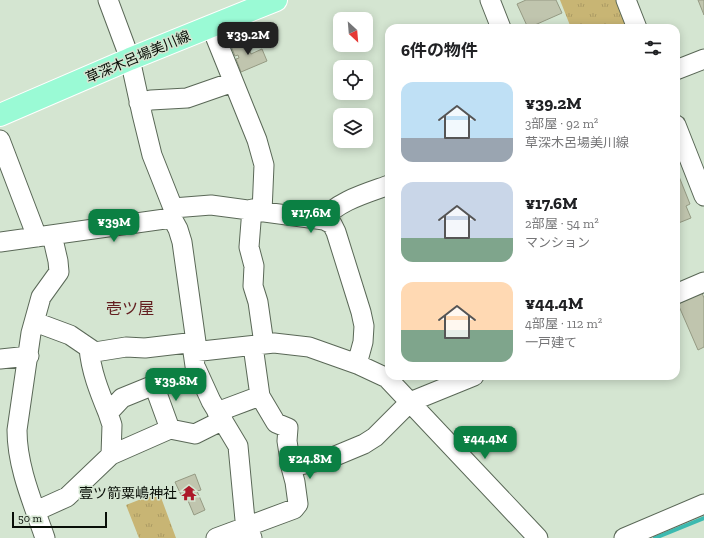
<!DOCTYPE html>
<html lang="ja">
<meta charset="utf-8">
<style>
:root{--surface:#fff;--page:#f2f2f2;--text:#202124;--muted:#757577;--accent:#0b8043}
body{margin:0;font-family:"Zilla Slab","Noto Sans JP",serif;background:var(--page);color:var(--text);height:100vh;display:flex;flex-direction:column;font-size:15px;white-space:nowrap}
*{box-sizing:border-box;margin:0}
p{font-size:13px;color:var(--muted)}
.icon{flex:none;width:22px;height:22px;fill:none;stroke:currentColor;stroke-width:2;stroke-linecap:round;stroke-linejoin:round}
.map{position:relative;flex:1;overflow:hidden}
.panel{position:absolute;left:385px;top:24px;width:295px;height:356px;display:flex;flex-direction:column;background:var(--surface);border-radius:12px;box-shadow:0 2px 10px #0003}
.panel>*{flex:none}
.needle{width:26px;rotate:154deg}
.tools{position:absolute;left:333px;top:12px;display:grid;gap:8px}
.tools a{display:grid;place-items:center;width:40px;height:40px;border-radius:8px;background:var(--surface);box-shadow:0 2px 10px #0003;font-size:20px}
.scale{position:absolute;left:12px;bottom:10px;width:95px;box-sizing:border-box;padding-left:4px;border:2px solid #080e07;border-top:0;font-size:11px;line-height:14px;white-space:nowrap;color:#080e07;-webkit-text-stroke:3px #d4e5d1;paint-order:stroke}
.price{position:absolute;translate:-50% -34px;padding:0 9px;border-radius:8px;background:var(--accent);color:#fff;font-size:13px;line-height:26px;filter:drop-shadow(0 1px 2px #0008)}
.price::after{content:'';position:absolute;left:50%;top:24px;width:12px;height:9px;margin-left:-6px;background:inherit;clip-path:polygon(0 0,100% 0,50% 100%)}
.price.active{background:#222;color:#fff}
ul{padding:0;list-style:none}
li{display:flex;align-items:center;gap:12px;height:100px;padding:0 16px}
li span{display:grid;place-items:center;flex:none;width:112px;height:80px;border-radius:12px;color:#555}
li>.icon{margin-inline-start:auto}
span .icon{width:48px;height:48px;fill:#fffc;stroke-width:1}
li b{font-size:17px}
h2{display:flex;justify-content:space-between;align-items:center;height:48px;padding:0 16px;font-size:17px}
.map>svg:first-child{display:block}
.park{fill:url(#park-tufts)}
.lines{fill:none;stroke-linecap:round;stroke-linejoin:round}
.stream{stroke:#3cbab0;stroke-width:4}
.building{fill:#c0c5ae;stroke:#959a83}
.minor-casing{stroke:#5a6857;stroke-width:21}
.major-casing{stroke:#fff;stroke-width:24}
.minor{stroke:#fff;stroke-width:19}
.major{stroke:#9afad5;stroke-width:22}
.labels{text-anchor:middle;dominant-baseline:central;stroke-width:3;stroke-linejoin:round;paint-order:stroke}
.street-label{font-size:14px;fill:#080e07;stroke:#d4e5d1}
.poi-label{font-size:14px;fill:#080e07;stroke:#d4e5d1;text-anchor:end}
.quarter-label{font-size:16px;fill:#621d1f;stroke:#d4e5d1}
</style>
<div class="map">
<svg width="704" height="538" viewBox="0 0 704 538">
<defs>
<pattern id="park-tufts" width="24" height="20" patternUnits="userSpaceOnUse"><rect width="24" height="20" fill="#c8b574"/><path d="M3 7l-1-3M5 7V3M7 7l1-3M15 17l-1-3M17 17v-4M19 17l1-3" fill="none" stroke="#aa9a63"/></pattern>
</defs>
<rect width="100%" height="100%" fill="#d4e5d1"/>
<!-- park -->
<path class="park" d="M 560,0 L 616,0 L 628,28 L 571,28 Z
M 159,492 L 176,538 L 139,538 L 126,505 Z"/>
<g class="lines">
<!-- stream -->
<path class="stream" d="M 655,538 L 704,518"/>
</g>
<!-- building -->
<path class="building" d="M 526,0 L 556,0 L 562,13 L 528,28 L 517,4 Z
M 698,0 L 704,0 L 704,15 Z
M 245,40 L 251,54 L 262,49 L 267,61 L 241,72 L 236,59 L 239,58 L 238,55 L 235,56 L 231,46 Z
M 676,169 L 690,204 L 686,206 L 691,218 L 676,224 Z
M 702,293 L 704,298 L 704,347 L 698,350 L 678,304 Z
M 195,474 L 201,490 L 197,491 L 205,510 L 194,515 L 186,496 L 182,497 L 175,482 Z"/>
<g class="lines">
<defs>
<path id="minor" d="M 108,0 L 130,59 L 142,114 L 152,155 L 173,208 L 172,218 L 178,229 L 182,242 L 196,342 L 193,352 L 195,366 L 211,401 L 238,446 L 245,520 L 252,538
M 490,0 L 501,28
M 626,0 L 637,28
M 211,26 L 257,140 L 264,165 L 262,212
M 676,70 L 704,59
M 139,103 L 151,100 L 187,98 L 233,82
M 676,125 L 704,196
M 0,140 L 37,237
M 173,208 L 211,205 L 324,220 L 332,224 L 336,232 L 361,312 L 364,326 L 363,342 L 357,364
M 252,209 L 249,247 L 254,266 L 253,286 L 258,302 L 264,344
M 324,220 C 334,202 370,192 389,185
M 0,242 L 172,218
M 676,294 L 704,282
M 35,322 L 70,335 L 95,352 L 126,347 L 145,348 L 196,342
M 253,346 L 260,396 L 276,423 L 288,428 L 287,441 L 291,467
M 89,348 C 91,371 99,391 108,413
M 193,352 L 274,343 L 309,347 L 357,364 L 387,378 L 538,538
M 0,359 L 29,356
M 154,385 L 170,429
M 217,412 L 260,396
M 111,455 L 112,425 L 108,413 L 122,398 L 154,385 L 177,380 L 199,376
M 36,511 L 67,497 L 111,455 L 170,429 L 195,434 L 223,420
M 45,538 C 33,503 17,467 17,430 L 31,333 L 41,297 L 59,272 L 58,261 L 52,235
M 216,538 L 294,509 L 298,504 L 295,482 L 291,467 L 328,459 L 364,444 L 375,437 L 410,402 L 474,376
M 624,538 L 704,504"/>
<path id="major" d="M 0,115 L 130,59 L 276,0"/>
</defs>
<!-- minor casing -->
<use href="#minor" class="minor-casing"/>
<!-- major casing -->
<use href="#major" class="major-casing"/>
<!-- minor -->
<use href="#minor" class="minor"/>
<!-- major -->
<use href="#major" class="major"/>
</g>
<!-- icons -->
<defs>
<symbol id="temple-bare" viewBox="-9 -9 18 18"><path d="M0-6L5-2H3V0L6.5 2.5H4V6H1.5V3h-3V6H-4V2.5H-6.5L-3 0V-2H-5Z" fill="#ac1829" stroke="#d4e5d1" stroke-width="2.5" paint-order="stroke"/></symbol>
</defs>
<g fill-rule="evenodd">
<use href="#temple-bare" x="178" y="482" width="22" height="22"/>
</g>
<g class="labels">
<!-- street labels -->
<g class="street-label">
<text transform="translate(138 57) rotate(-23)">草深木呂場美川線</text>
</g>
<!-- poi labels -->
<g class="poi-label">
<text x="177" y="493">壹ツ箭粟嶋神社</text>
</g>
<!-- quarter labels -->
<g class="quarter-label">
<text x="130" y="308">壱ツ屋</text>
</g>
</g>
</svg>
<div class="tools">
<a><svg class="needle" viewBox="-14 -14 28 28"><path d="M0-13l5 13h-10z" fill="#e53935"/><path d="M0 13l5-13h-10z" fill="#757577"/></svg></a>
<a><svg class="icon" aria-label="locate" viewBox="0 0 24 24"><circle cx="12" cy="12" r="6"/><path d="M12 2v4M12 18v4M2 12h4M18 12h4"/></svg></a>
<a><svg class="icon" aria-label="layers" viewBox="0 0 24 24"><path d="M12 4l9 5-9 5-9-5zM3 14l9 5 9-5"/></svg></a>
</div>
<div class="scale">50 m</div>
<b class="price active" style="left:248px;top:56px">¥39.2M</b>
<b class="price" style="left:311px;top:234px">¥17.6M</b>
<b class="price" style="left:114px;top:243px">¥39M</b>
<b class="price" style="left:176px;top:402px">¥39.8M</b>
<b class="price" style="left:485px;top:460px">¥44.4M</b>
<b class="price" style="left:310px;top:480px">¥24.8M</b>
<section class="panel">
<h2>6件の物件<svg class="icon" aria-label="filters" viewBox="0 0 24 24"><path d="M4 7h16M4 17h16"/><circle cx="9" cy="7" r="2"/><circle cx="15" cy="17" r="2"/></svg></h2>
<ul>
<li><span style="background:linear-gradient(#bfe0f5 70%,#9aa5b1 0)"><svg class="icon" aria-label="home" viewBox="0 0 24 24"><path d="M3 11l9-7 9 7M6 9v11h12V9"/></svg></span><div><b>¥39.2M</b><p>3部屋 · 92 m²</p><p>草深木呂場美川線</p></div></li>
<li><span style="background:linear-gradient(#c9d6e8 70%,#7fa58c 0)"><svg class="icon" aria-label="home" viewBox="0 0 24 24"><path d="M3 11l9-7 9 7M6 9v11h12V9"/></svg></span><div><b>¥17.6M</b><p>2部屋 · 54 m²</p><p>マンション</p></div></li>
<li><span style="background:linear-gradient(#ffd9b3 60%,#7fa58c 0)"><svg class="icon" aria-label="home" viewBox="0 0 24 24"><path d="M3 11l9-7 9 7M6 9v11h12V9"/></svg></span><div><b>¥44.4M</b><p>4部屋 · 112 m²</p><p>一戸建て</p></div></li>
</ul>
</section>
</div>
